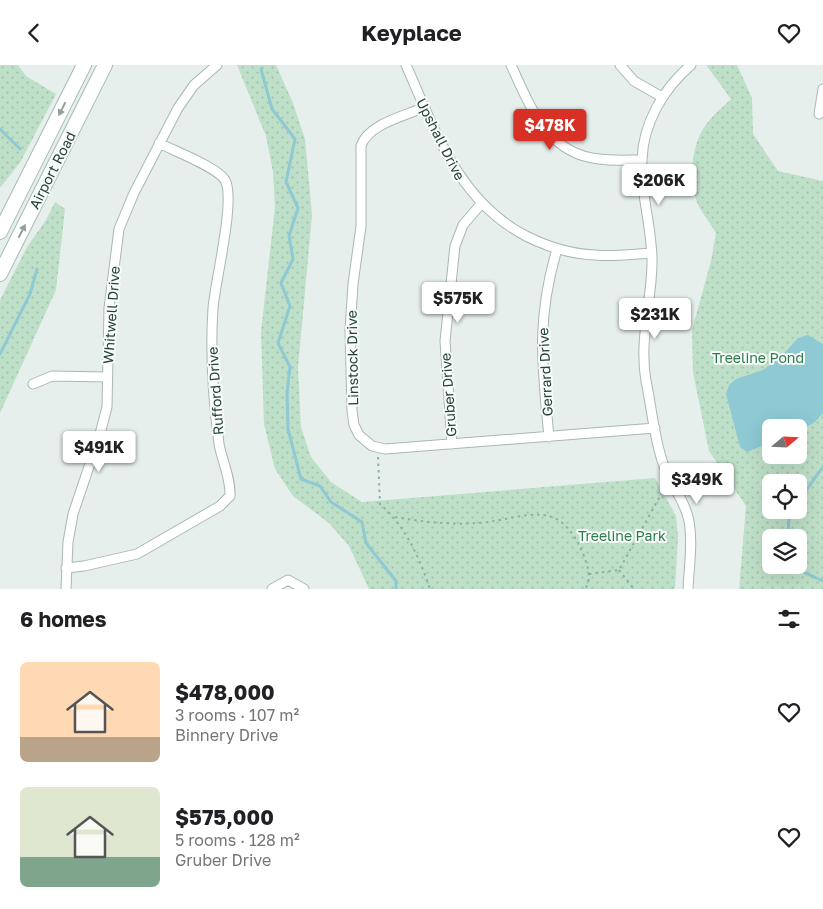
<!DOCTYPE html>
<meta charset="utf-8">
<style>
:root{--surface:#fff;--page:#f6f6f6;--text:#202124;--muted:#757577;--accent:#d93025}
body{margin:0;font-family:"Golos Text",sans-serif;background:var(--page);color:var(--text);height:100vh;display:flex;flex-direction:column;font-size:19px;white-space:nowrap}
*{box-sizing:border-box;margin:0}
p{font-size:16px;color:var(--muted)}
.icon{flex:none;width:28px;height:28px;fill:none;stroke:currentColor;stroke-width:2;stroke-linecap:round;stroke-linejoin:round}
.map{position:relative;height:524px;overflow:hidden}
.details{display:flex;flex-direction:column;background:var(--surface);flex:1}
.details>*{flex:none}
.needle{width:32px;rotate:71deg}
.tools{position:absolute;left:762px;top:354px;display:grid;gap:10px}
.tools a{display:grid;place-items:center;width:45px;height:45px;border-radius:8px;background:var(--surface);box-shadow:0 5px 20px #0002;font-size:25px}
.price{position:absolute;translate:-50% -42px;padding:0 11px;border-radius:5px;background:#fff;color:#222;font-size:16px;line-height:32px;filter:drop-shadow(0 1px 2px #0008)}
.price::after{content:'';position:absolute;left:50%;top:30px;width:15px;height:11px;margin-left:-8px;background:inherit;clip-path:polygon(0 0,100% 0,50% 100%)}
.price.on{background:var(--accent);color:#fff}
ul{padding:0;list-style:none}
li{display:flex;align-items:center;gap:15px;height:125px;padding:0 20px}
li span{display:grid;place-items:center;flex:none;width:140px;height:100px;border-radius:8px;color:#555}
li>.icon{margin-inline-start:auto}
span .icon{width:60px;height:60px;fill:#fffc;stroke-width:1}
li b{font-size:21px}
h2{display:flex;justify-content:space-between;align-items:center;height:60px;padding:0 20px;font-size:21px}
header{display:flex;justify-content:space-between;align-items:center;height:65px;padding:0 20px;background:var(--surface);font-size:22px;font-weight:700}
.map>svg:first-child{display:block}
.park{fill:url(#park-dots);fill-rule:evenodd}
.water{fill:#8ec9d4}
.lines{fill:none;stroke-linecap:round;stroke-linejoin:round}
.stream{stroke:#8ec9d4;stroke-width:3}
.street-casing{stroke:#a8b8b2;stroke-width:11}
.secondary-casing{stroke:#a4bbb3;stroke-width:16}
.path{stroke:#86b3a5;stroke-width:2;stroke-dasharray:2.5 4;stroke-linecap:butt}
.street{stroke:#fff;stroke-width:9}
.secondary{stroke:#fff;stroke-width:14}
.oneway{fill:#92a09c}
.labels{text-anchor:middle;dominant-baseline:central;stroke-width:4;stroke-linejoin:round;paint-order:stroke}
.street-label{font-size:14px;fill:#24423a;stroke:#f7fbf9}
.park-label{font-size:14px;fill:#2d7a4b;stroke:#f7fbf9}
</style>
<header><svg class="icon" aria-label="back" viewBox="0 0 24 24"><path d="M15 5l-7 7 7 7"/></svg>Keyplace<svg class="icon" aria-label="heart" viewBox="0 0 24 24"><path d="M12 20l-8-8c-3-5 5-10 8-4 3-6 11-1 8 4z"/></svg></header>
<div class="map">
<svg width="823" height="524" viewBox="0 0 823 524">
<defs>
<pattern id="park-dots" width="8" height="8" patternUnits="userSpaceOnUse" patternTransform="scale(1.25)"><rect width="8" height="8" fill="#bfe0c8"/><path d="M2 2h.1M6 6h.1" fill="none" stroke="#a4c1ad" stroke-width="1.8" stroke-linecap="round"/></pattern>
</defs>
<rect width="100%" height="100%" fill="#e6efeb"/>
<!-- park -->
<path class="park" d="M 0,0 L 18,0 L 26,11 L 56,29 L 21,96 L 0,123 Z
M 237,0 L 276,0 L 293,38 L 305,74 L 312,150 L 298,303 L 301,362 L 311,392 L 331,417 L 362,437 L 655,413 L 676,451 L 678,472 L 675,524 L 369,524 L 349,481 L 329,458 L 293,431 L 275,404 L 264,359 L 261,267 L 275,142 L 273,107 L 266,71 Z
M 706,0 L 737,0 L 752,33 L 753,69 L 778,106 L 823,116 L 823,524 L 739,524 L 746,441 L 709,386 L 693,307 L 692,265 L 711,196 L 716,168 C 711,159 704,151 699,142 C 689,120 690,87 702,66 C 709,53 721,44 731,34 ZM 771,362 L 799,362 L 799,390 L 771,390 ZM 771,418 L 799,418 L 799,445 L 771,445 ZM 771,472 L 799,472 L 799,500 L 771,500 Z
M 55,137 L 65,144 L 56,225 L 0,348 L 0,235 L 27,182 L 46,155 Z"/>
<!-- water -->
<path class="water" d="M 808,270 L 823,279 L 823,348 L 815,357 L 799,366 L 799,362 L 771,362 L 771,377 L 747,387 L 740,382 L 726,329 L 729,320 L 736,314 L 763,305 L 782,291 L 798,273 Z"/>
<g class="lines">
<!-- stream -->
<path class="stream" d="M 261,4 L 272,44 L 295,74 L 286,117 L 298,143 L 289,171 L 293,194 L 281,218 L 290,241 L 278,278 L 290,302 L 287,328 L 288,364 L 301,414 L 320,421 L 331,437 L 362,457 L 366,478 L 396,516 L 396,524
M 0,64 L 20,84
M 0,289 L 30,229 L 37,204
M 799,435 L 823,402
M 788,472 L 789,451 L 793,445
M 799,500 L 803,507 L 823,516"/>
<defs>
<path id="street" d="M 406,0 C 435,65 458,136 526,171 C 548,182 569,189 595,190 C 614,192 633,189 652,188
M 511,0 C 530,41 547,89 599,94 C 613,96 628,95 642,95
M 620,0 L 634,16 L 662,32
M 425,42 C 405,51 368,59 361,81 L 361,161 L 353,219 L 350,265 L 352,346 L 354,360 L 359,370 L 372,381 L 385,384 L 655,363
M 819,49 L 823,24
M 33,319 L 52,311 L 107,312
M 549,372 C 542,300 536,255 557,184
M 452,379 L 445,276 L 455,181 L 463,160 L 481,139
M 66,503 L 84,501 L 137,489 L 220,441 L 230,431 C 231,413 222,396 219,379 C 213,334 210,288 213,243 C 215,217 236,134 225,115 C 217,102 174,86 159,78
M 66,524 L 68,477 L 73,449 L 100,369 L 107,342 L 109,243 L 119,164 L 134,128 L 178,43 L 194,20 L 217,0
M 272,524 L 288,515 L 304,524
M 688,524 C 689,502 693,478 689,456 C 685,435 671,421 664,401 C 654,375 652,344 646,316 C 639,276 651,240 652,200 C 653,164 640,130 642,95 C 643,58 664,23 691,0"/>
<path id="secondary" d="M 0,167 L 84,0
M 0,209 L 105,0"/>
</defs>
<!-- street casing -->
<use href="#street" class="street-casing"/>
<!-- secondary casing -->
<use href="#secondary" class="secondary-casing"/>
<!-- path -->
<path class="path" d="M 378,392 L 380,439 C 406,462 419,492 430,524
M 395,452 C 423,457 451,460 479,458 C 529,453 559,430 584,491 C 588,502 592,514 585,524
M 619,505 L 634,524
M 589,509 L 619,505 L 664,424"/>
<!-- street -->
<use href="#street" class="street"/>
<!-- secondary -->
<use href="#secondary" class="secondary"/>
</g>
<!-- one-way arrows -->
<defs><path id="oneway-solid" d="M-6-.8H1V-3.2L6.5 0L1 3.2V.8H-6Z" transform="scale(1.25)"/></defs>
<g class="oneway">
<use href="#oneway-solid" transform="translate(62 44) rotate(117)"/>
<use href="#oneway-solid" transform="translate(22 166) rotate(-63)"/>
</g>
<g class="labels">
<!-- street labels -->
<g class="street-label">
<text transform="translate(441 74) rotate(63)">Upshall Drive</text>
<text transform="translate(52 105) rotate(-63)">Airport Road</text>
<text transform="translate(111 250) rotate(-86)">Whitwell Drive</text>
<text transform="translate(352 293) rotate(-91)">Linstock Drive</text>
<text transform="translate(545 307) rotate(-93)">Gerrard Drive</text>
<text transform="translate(215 326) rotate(-94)">Rufford Drive</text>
<text transform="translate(448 330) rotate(-94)">Gruber Drive</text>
</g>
<!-- park labels -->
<g class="park-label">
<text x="758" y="292">Treeline Pond</text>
<text x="622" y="470">Treeline Park</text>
</g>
</g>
</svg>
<div class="tools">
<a><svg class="needle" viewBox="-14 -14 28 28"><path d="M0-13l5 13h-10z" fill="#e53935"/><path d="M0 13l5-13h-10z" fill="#757577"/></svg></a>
<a><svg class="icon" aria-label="locate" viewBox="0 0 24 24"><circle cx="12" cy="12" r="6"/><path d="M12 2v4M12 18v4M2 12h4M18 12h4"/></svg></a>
<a><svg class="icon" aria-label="layers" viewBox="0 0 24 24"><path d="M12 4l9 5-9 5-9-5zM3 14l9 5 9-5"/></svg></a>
</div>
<b class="price on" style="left:550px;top:86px">$478K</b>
<b class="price" style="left:659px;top:141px">$206K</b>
<b class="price" style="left:458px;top:259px">$575K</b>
<b class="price" style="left:655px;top:275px">$231K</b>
<b class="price" style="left:99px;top:408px">$491K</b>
<b class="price" style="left:697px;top:440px">$349K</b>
</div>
<section class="details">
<h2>6 homes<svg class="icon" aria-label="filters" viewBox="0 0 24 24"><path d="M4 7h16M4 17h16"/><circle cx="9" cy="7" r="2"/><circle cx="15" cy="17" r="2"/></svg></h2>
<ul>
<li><span style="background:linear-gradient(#ffd9b3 75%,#b9a48a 0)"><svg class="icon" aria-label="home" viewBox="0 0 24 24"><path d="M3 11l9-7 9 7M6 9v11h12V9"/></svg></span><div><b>$478,000</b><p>3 rooms · 107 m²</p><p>Binnery Drive</p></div><svg class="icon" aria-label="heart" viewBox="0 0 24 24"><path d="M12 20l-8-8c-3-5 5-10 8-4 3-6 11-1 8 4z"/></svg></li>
<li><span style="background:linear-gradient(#dfe7d0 70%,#7fa58c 0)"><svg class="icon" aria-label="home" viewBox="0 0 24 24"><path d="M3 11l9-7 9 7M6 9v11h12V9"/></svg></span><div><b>$575,000</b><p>5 rooms · 128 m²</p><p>Gruber Drive</p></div><svg class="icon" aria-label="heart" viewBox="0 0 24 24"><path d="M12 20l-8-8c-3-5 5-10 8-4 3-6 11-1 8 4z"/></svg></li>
</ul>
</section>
